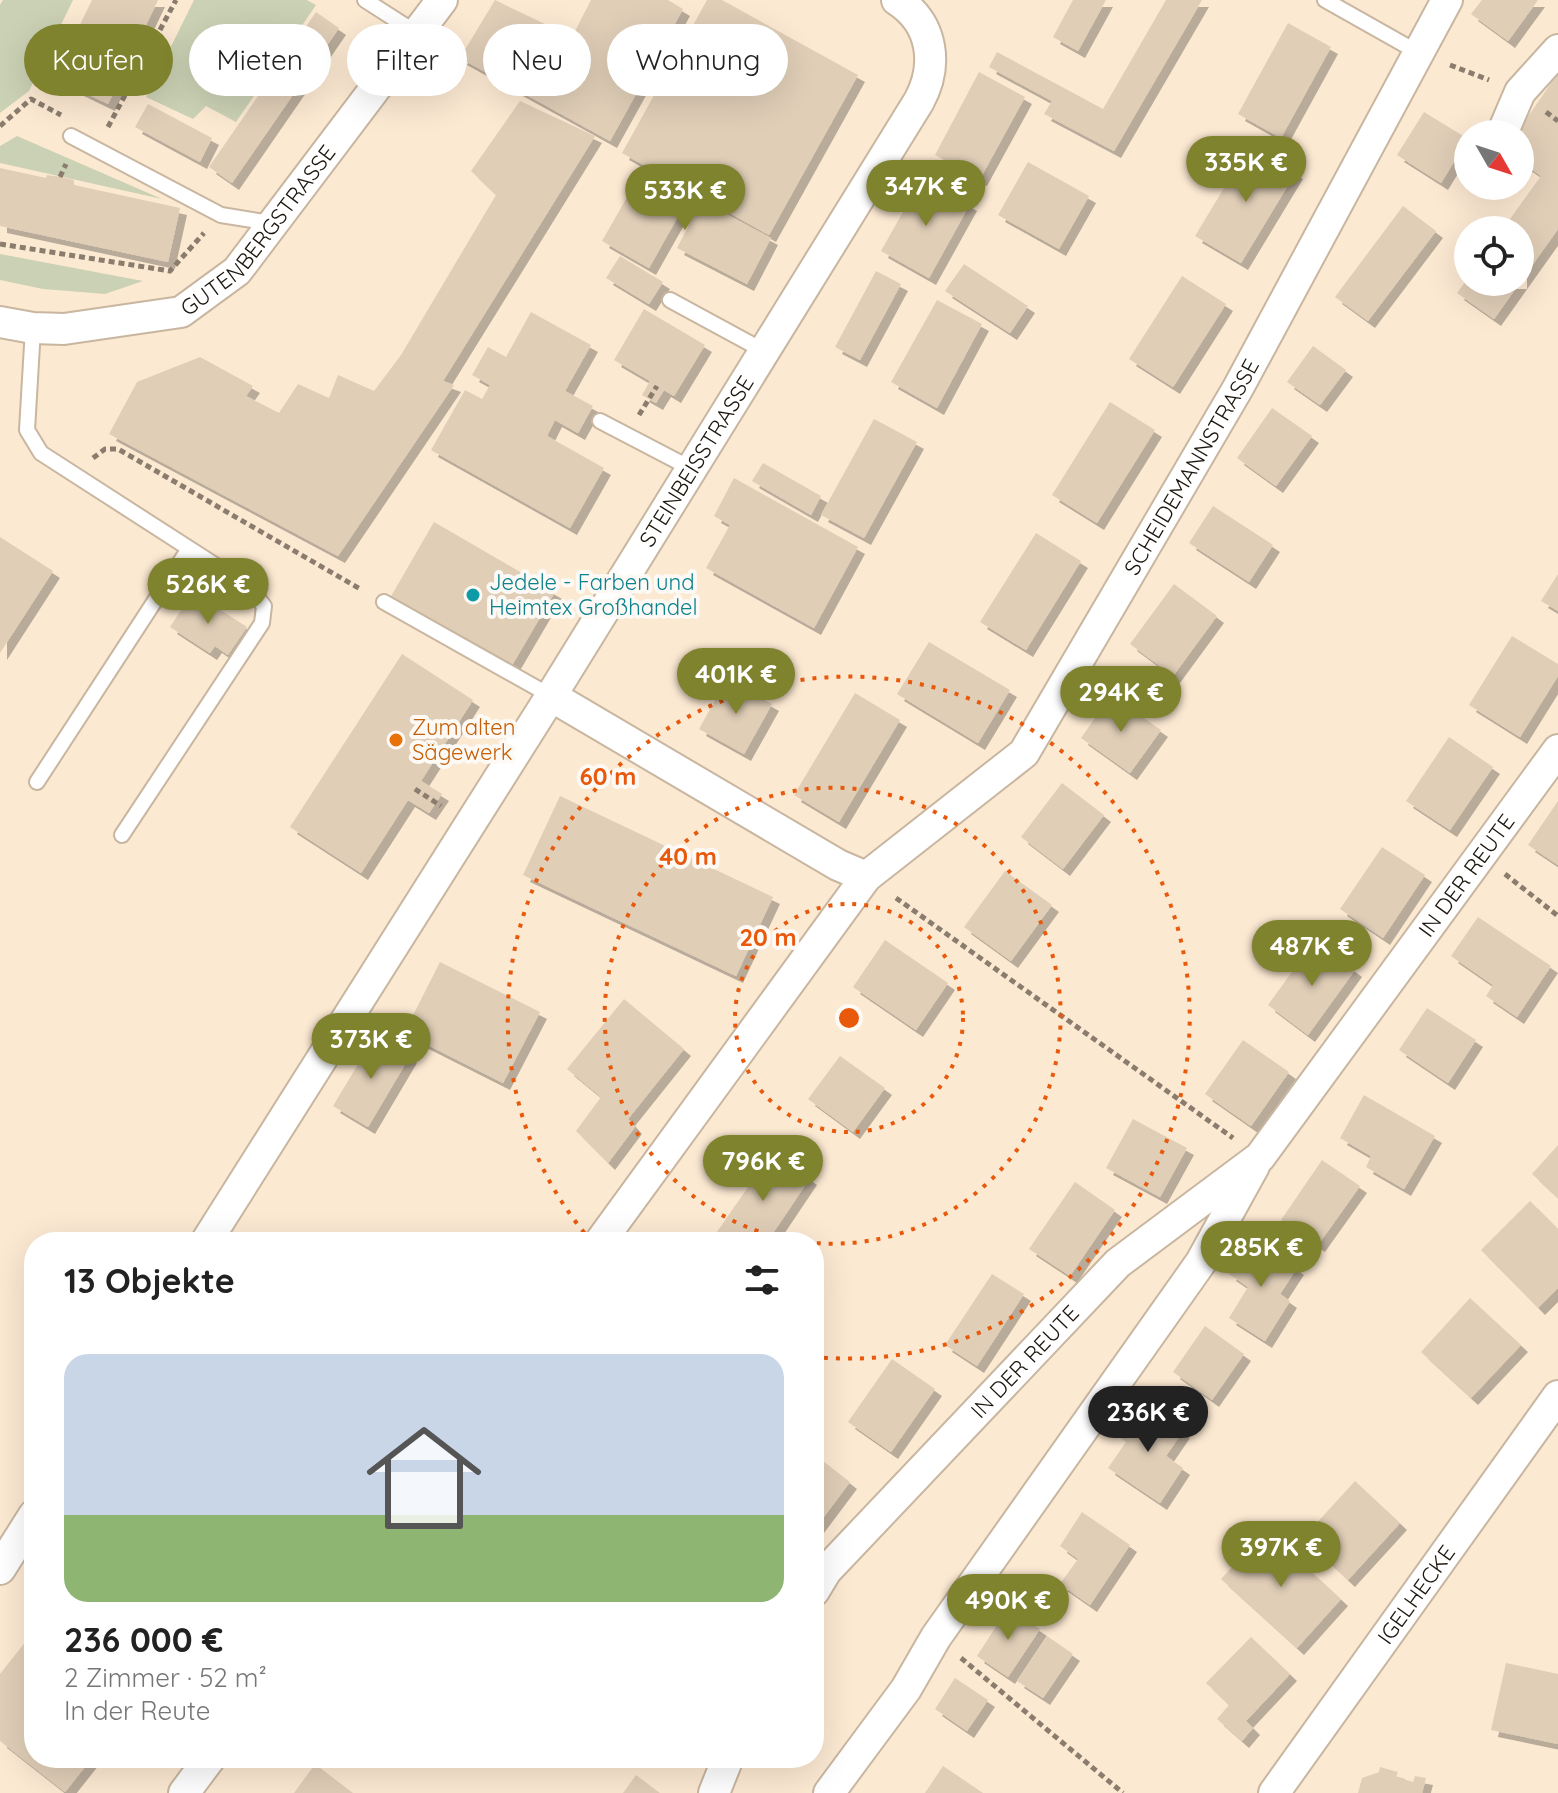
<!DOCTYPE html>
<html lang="de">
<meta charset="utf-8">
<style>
:root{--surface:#fff;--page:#f6f6f6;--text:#222;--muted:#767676;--accent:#80832e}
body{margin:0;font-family:Quicksand,sans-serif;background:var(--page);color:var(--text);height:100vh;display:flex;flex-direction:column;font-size:30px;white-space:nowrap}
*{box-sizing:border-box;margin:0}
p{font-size:26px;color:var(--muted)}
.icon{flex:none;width:44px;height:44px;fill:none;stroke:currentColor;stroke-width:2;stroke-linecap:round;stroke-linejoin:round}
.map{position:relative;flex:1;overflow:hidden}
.sheet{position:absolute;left:24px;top:1232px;width:800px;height:536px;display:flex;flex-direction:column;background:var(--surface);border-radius:32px;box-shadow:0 8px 32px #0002}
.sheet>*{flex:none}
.top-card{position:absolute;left:24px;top:24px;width:800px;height:72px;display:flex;gap:16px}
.needle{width:52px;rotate:129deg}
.tools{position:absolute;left:1454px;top:120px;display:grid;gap:16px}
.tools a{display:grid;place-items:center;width:80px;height:80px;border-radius:50%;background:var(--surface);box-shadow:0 8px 32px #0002;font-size:40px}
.price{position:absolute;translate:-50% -68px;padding:0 18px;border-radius:28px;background:var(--accent);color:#fff;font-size:26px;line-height:52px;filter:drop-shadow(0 2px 4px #0008)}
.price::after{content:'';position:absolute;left:50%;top:48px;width:24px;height:18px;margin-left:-12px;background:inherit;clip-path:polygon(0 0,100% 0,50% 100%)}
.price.active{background:#222;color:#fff}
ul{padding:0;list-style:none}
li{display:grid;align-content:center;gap:16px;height:424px;padding:0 40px}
li span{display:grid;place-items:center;height:248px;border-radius:24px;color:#555}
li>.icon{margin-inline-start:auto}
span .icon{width:144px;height:144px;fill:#fffc;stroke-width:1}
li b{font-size:34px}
h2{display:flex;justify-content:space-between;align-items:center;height:96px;padding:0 40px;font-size:34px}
.tag{padding:0 28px;border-radius:36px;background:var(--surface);box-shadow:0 8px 32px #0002;font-size:28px;line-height:72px}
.tag.active{background:var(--accent);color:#fff}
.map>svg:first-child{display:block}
.green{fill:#cbd1b4}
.building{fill:#e0ceb7;filter:url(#shadow)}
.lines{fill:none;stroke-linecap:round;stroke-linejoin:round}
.lane-casing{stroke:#c8b6a0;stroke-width:18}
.street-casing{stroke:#c8b6a0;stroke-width:34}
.path{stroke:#8a7d6e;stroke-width:5;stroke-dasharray:6 4;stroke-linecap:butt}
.lane{stroke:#fff;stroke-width:14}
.street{stroke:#fff;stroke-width:30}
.ring{fill:none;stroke:#e8590c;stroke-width:4;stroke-dasharray:4 8}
.culture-dot{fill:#0f9aa8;stroke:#fdf9f5;stroke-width:3}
.food-dot{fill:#e8710a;stroke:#fdf9f5;stroke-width:3}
.labels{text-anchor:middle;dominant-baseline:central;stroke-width:8;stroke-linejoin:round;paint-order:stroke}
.street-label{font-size:22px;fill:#1c160e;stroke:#fdf9f5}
.culture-label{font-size:22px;fill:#0d838f;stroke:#fdf9f5;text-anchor:start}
.food-label{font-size:22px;fill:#c56008;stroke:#fdf9f5;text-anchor:start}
.centre{fill:#e8590c;stroke:#fdf9f5;stroke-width:4}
.ring-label{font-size:24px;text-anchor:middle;font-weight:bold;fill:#e8590c;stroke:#fdf9f5;stroke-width:8;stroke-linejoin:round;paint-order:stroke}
</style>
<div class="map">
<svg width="1558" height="1793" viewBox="0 0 1558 1793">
<defs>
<filter id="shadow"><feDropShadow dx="7" dy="7" stdDeviation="0" flood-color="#0004"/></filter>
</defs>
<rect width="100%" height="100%" fill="#fce9d2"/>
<!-- green -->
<path class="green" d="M 3,0 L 73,0 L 29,91 L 0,113 L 0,5 Z
M 194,0 L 307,0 L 316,5 L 236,122 L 206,106 L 193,119 L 146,97 Z
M 17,136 L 162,199 L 0,163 L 0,146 Z
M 0,254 L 143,281 L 105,294 L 43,289 L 0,280 Z"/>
<!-- building -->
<path class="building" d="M 92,0 L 158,0 L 108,104 L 54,78 Z
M 495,0 L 572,37 L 591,0 L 668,0 L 683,9 L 610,141 L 460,58 Z
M 707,0 L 722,0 L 858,75 L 769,235 L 622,153 Z
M 1073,0 L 1106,0 L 1078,51 L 1053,37 Z
M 1166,0 L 1202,0 L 1114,151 L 1044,114 L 1052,101 L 989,67 L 997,52 L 1103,109 Z
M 1482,0 L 1538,0 L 1508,41 L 1471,14 Z
M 316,12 L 339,28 L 232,183 L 209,167 Z
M 1288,23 L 1331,47 L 1281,138 L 1238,114 Z
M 979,72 L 1025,97 L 980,179 L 935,155 Z
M 1558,73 L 1558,229 L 1494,319 L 1457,293 L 1468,278 L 1468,282 L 1520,282 L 1520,230 L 1502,230 L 1541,176 L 1520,161 L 1520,134 L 1516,134 Z
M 520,101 L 595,136 L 443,381 L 454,385 L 338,556 L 109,434 L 137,382 L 200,357 L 253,386 L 246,396 L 279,413 L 298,384 L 329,398 L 338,375 L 374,391 L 401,355 L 496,195 L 471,171 Z
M 148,104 L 212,138 L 200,162 L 135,127 Z
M 1424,112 L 1468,139 L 1441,183 L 1397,155 Z
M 1250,145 L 1296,172 L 1241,263 L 1195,236 Z
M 1028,162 L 1089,196 L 1059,249 L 998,215 Z
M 0,168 L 46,178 L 47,175 L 60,177 L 74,180 L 74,185 L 180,208 L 168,262 L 0,226 Z
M 638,178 L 685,205 L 690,195 L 771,238 L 747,284 L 677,248 L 692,219 L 680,213 L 649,268 L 602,241 Z
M 922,178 L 970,204 L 929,278 L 881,251 Z
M 1403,206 L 1436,231 L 1368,321 L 1335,297 Z
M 620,256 L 663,282 L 649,304 L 606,278 Z
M 964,264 L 1028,306 L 1010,333 L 945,291 Z
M 876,271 L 901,284 L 860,360 L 835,347 Z
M 1182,276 L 1226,304 L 1173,387 L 1129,359 Z
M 937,300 L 982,324 L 937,408 L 891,382 Z
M 644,309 L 705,345 L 674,396 L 664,390 L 656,403 L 642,395 L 650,381 L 614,360 Z
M 531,312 L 591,345 L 565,391 L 593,406 L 578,433 L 555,420 L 547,436 L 604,468 L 570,528 L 431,450 L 465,390 L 482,399 L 490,385 L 472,375 L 488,347 L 506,357 Z
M 1313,346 L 1346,370 L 1320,405 L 1287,382 Z
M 1110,402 L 1155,430 L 1097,523 L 1052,495 Z
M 1272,408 L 1312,436 L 1276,486 L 1237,458 Z
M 874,419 L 917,442 L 864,538 L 821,515 Z
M 763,463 L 821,496 L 811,515 L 752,481 Z
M 734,478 L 858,547 L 814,628 L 706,568 L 730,525 L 714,516 Z
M 1213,506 L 1273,545 L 1249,582 L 1189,543 Z
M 434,522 L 555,592 L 511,667 L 390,598 Z
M 1036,533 L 1081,561 L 1026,650 L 980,622 Z
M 0,537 L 53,571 L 0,653 Z
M 1558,574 L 1558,611 L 1541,601 Z
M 1174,584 L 1217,616 L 1173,676 L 1130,644 Z
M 193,592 L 247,627 L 228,655 L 215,646 L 210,653 L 170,627 Z
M 1512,636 L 1558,664 L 1558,676 L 1520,737 L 1469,705 Z
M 929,642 L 1010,690 L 978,743 L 897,694 Z
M 402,654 L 473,700 L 421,781 L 442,794 L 429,813 L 408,800 L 361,873 L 290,827 Z
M 727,679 L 772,704 L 744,754 L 699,729 Z
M 855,693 L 900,720 L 839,822 L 794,795 Z
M 1111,695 L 1161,730 L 1130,773 L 1081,738 Z
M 1449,737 L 1493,767 L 1450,830 L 1406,801 Z
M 1062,783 L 1104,815 L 1063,869 L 1021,837 Z
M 560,796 L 773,897 L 736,976 L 523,875 Z
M 1558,801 L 1558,865 L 1528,845 Z
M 1382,847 L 1425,875 L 1383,938 L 1340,909 Z
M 1005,871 L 1052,905 L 1011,961 L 964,927 Z
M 1478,917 L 1551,966 L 1517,1017 L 1486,996 L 1493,985 L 1451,956 Z
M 885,940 L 948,983 L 916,1030 L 853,987 Z
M 1315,940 L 1355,970 L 1308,1035 L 1268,1005 Z
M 440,962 L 540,1012 L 503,1083 L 404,1033 Z
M 624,999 L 684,1049 L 628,1119 L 635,1127 L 608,1163 L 576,1131 L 601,1097 L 567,1069 Z
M 1427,1008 L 1476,1040 L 1448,1083 L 1399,1050 Z
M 375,1036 L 410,1056 L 368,1127 L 333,1106 Z
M 1243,1040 L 1289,1072 L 1251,1126 L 1205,1094 Z
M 840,1056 L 885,1088 L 853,1132 L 808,1099 Z
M 1364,1095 L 1435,1136 L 1404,1189 L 1366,1167 L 1371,1156 L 1340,1138 Z
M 1133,1119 L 1187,1148 L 1160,1197 L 1106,1168 Z
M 1558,1145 L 1558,1198 L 1532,1174 Z
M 773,1151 L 810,1178 L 767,1242 L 710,1242 Z
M 1322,1160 L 1360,1186 L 1318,1245 L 1281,1220 Z
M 1075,1182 L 1115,1210 L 1070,1276 L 1029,1249 Z
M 1530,1201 L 1558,1229 L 1558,1288 L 1538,1308 L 1481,1250 Z
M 1251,1239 L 1297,1268 L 1280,1294 L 1290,1301 L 1265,1341 L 1229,1318 L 1248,1287 L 1229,1274 Z
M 992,1274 L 1024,1294 L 977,1366 L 945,1345 Z
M 1470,1298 L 1521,1345 L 1471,1398 L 1421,1352 Z
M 1205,1326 L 1244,1354 L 1212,1400 L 1173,1372 Z
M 892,1359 L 935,1389 L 891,1452 L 848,1422 Z
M 1141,1404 L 1183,1431 L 1166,1456 L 1183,1468 L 1160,1503 L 1108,1468 L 1126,1442 L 1119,1437 Z
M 814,1454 L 850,1482 L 814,1530 Z
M 1355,1481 L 1400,1523 L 1348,1580 L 1303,1538 Z
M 1082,1512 L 1130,1545 L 1090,1605 L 1060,1584 L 1078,1559 L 1060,1546 Z
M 1266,1530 L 1341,1599 L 1297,1648 L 1221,1579 Z
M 1008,1608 L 1040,1629 L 1008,1677 L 977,1656 Z
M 34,1631 L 34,1758 L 92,1758 L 65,1792 L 0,1741 L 0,1674 Z
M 1047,1636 L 1073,1654 L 1043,1698 L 1017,1681 Z
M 1251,1637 L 1290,1674 L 1246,1721 L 1253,1728 L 1242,1741 L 1217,1719 L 1229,1705 L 1206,1683 Z
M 1506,1663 L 1558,1674 L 1558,1744 L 1491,1730 Z
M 955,1678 L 988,1700 L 967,1731 L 935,1709 Z
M 315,1764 L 353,1793 L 294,1793 Z
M 943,1766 L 983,1793 L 925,1793 Z
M 1380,1767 L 1398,1772 L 1396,1777 L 1413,1782 L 1415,1776 L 1426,1778 L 1422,1793 L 1358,1793 L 1362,1778 L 1379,1772 Z
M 636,1775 L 660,1793 L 623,1793 Z"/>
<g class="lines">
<defs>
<path id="lane" d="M 365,0 L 418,34
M 1325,0 L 1419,53
M 71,136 L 221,215 L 270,223
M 670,300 L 764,351
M 33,328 L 27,430 L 41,453 L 249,587 L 264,606 L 262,623 L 122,835
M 600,421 L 692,469
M 384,602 L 551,696
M 37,782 L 188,550"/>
<g id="street">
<path d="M 1502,134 L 1520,92 L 1558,50"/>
<path id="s1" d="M 0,322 L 33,328 L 64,329 L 181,312 L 237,271 L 442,0"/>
<path d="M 551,696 L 838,865 L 866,877"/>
<path id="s2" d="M 206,1242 L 551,696 L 919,101 C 938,66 934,24 897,0"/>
<path id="s3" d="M 600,1242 L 866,877 L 1024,753 L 1238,388 L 1447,0"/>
<path d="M 0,1569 L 34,1515"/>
<path id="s4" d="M 814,1591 L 826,1571 L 1118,1263 L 1260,1157 L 1558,750"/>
<path d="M 184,1793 L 210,1758"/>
<path d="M 714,1793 L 728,1758"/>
<path d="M 829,1793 L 906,1689 L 936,1637 L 1201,1262 L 1254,1166"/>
<path id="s5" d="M 1274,1793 L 1558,1396"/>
</g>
</defs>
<!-- lane casing -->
<use href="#lane" class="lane-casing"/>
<!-- street casing -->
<use href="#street" class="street-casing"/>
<!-- path -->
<path class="path" d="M 1450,65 L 1489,80
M 126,66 L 138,71
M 1546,112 L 1558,121
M 0,126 L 31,99 L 61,115
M 108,127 L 176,0
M 60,177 L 66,164
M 0,244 L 170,271 L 204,233
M 639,415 L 657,386
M 93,458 L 105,449 L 118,449 L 362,590
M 415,789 L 441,806
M 1505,874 L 1558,916
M 896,898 L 1233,1138
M 961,1658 L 1123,1793"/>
<!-- lane -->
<use href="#lane" class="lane"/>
<!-- street -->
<use href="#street" class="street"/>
</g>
<!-- distance rings -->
<g class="ring">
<circle cx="849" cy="1018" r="114"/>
<path d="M805 1242A228 228 0 1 1 815 1243"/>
<path d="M592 1242A341 341 0 1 1 816 1357"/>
</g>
<!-- markers -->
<circle class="culture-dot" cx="473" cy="595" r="8"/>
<circle class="food-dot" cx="396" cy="740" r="8"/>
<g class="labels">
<!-- street labels -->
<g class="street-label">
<text stroke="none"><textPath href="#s1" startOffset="296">GUTENBERGSTRASSE</textPath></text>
<text stroke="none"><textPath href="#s2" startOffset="922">STEINBEISSTRASSE</textPath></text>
<text stroke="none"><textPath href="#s3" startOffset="984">SCHEIDEMANNSTRASSE</textPath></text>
<text stroke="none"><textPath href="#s4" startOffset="974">IN DER REUTE</textPath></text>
<text stroke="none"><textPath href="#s4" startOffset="312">IN DER REUTE</textPath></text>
<text stroke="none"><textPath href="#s5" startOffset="244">IGELHECKE</textPath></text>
</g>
<!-- culture labels -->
<g class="culture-label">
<text x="489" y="582">Jedele - Farben und<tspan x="489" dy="25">Heimtex Großhandel</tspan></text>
</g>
<!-- food labels -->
<g class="food-label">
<text x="412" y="727">Zum alten<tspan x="412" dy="25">Sägewerk</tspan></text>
</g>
</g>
<circle cx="849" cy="1018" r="12" class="centre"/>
<g class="ring-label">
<text x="608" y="785">60 m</text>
<text x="688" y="865">40 m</text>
<text x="768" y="946">20 m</text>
</g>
</svg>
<div class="tools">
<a><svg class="needle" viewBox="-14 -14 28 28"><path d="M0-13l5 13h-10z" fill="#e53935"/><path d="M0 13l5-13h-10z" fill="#767676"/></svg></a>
<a><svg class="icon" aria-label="locate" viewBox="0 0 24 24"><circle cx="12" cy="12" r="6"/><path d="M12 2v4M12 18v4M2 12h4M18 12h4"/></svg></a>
</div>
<b class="price" style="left:1246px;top:204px">335K €</b>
<b class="price" style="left:926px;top:228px">347K €</b>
<b class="price" style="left:685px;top:232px">533K €</b>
<b class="price" style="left:208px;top:626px">526K €</b>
<b class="price" style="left:736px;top:716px">401K €</b>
<b class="price" style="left:1121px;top:734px">294K €</b>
<b class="price" style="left:1312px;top:988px">487K €</b>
<b class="price" style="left:371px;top:1081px">373K €</b>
<b class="price" style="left:763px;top:1203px">796K €</b>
<b class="price" style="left:1261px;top:1289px">285K €</b>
<b class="price active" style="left:1148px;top:1454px">236K €</b>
<b class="price" style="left:1281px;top:1589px">397K €</b>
<b class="price" style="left:1008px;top:1642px">490K €</b>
<div class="top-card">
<a class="tag active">Kaufen</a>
<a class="tag">Mieten</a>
<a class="tag">Filter</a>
<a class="tag">Neu</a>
<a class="tag">Wohnung</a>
</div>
<section class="sheet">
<h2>13 Objekte<svg class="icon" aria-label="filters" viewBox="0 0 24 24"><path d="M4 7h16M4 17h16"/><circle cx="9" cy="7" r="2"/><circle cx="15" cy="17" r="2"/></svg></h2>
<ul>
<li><span style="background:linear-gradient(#c9d6e8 65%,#8fb573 0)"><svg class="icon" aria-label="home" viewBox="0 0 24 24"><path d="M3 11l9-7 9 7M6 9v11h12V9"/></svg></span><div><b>236 000 €</b><p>2 Zimmer · 52 m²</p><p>In der Reute</p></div></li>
</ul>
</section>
</div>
